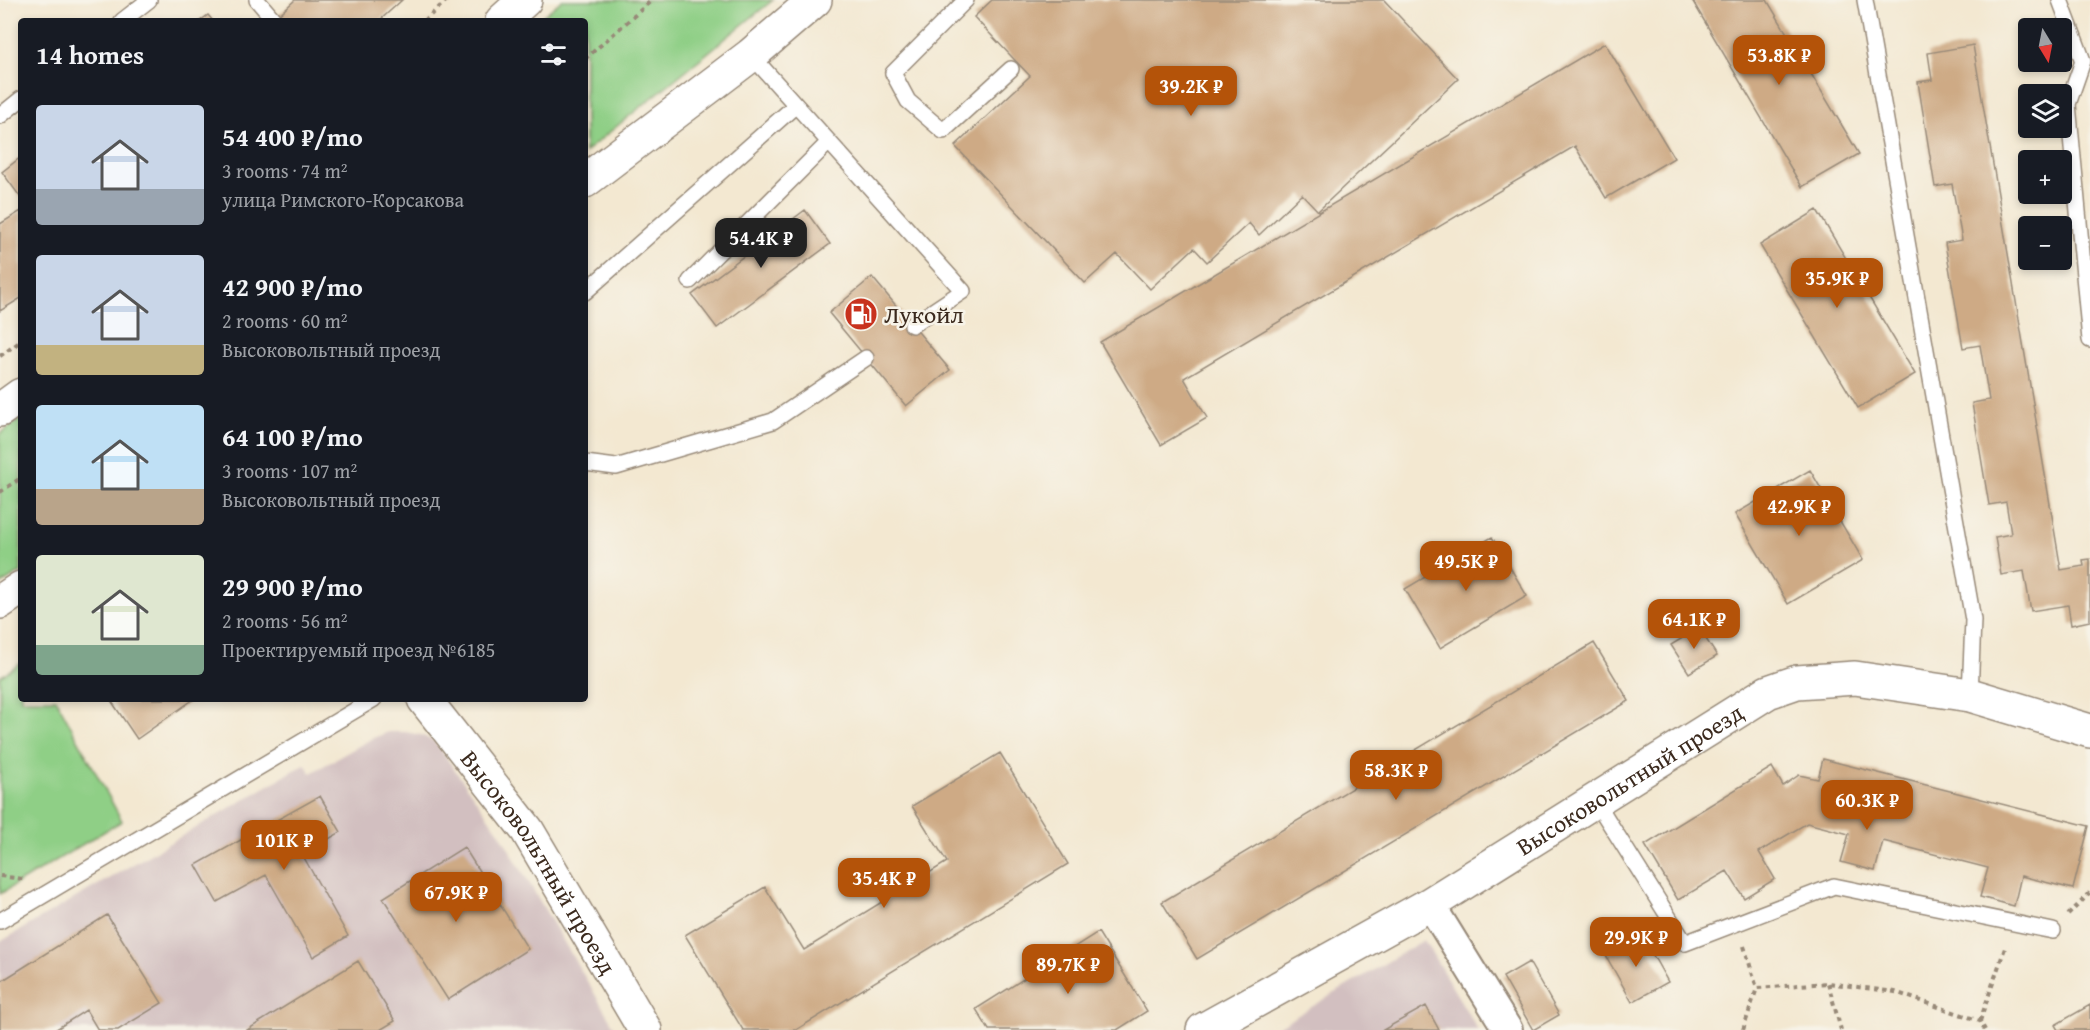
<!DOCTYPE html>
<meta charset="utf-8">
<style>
:root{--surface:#171b24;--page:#20242c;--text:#f1f3f6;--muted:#9ea1a6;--accent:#b45309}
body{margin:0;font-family:"Gentium Book Plus",serif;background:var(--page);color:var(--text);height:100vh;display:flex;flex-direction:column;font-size:22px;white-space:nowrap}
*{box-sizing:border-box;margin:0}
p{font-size:20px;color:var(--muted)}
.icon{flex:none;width:33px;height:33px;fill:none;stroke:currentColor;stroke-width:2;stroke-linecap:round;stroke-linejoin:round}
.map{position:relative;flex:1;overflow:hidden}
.side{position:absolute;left:18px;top:18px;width:570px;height:684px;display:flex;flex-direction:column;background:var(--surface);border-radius:6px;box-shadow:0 3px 9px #0003}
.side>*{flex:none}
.needle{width:39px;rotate:170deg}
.tools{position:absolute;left:2018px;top:18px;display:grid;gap:12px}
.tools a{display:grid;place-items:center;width:54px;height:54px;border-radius:6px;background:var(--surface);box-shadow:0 3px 9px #0003;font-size:30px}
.price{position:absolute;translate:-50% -51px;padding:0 14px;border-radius:12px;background:var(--accent);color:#fff;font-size:20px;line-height:39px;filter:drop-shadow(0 2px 3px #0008)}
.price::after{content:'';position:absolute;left:50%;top:36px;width:18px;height:14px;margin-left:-9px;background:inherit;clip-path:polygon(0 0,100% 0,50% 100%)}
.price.on{background:#222;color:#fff}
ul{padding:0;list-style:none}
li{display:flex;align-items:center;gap:18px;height:150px;padding:0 18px}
li span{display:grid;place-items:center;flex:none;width:168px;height:120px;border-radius:6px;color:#555}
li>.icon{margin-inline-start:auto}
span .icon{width:72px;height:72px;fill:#fffc;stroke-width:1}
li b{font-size:26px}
h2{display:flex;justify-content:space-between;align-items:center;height:72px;padding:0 18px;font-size:26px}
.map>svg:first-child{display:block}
.industrial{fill:#d2bfc0}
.green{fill:#8fcf86;stroke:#657c52;stroke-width:1.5}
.building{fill:#ceaa85}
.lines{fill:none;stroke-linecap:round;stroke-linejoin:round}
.lane-casing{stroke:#978978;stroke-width:18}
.street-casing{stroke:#978978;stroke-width:32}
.secondary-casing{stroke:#978978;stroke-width:36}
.path{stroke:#978978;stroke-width:4;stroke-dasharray:4.5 4.5;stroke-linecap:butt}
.lane{stroke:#fff;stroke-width:15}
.street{stroke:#fff;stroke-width:28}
.secondary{stroke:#fff;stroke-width:33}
.labels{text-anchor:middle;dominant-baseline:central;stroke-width:5;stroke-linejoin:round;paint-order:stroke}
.poi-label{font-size:24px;fill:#3b2a1e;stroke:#f7f3e8;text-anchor:start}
.street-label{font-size:24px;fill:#3b2a1e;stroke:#f7f3e8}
</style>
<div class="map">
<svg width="2090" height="1030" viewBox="0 0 2090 1030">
<rect width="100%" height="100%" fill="#f7f3e8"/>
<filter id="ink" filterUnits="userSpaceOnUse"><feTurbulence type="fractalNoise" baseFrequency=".0167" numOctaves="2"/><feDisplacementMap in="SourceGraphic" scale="12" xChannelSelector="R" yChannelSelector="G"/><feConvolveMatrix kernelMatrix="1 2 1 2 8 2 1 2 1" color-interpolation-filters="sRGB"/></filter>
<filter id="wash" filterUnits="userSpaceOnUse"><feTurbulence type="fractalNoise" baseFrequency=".008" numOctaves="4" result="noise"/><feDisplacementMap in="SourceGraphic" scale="24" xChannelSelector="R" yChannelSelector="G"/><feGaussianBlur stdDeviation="1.35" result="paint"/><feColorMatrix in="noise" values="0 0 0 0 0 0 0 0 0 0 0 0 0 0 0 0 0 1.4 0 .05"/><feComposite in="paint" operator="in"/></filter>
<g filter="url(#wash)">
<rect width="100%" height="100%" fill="#f3e8d1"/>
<!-- industrial -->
<path class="industrial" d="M 389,732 L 405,732 L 421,735 L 435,742 L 499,832 L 616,1030 L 0,1030 L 0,942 L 305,764 L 311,773 L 373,738 Z
M 1424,940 L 1478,1030 L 1273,1030 Z"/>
<!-- green -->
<path class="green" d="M 562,0 L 773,0 L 585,152 L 585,21 L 537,21 Z
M 21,419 L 21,572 L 0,585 L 0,434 Z
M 21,663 L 21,699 L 56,699 L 122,821 L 0,894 L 0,677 Z"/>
<g id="blocks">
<!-- building -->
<path class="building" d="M 295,0 L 402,0 L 379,21 L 272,21 Z
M 992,0 L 1384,0 L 1458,79 L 1318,211 L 1302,194 L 1259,235 L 1249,223 L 1207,262 L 1194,248 L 1150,289 L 1117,254 L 1085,283 L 955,146 L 1030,76 L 974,17 Z
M 1692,0 L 1767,0 L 1859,154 L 1802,187 Z
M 208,15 L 213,21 L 200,21 Z
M 1605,43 L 1674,158 L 1606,198 L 1575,146 L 1184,378 L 1207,418 L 1161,445 L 1100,342 Z
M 1973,45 L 2061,570 L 2084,566 L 2083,560 L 2090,559 L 2090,621 L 2071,625 L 2068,605 L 2031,611 L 2024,571 L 2001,575 L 1995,537 L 2011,534 L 2006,502 L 1989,505 L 1972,403 L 1989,400 L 1980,345 L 1963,348 L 1945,243 L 1962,240 L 1952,184 L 1935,187 L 1918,82 L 1932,80 L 1928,53 Z
M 21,157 L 21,198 L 2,172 Z
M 805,210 L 830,244 L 717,328 L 692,295 Z
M 1817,210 L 1915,374 L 1858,408 L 1760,245 Z
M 21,211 L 21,298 L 0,311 L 0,224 Z
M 872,277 L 950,370 L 906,406 L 829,313 Z
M 1810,470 L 1863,560 L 1788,604 L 1735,514 Z
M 1492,537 L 1527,596 L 1440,648 L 1405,589 Z
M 1699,628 L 1717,656 L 1689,673 L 1671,645 Z
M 1594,643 L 1629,701 L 1197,959 L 1162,902 Z
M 110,699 L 194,699 L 137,739 Z
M 1000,753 L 1068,864 L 796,1030 L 743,1030 L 685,935 L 765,887 L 804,950 L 947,862 L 912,806 Z
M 1823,759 L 2089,826 L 2073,889 L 2021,876 L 2014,906 L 1980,897 L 1988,868 L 1883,841 L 1875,871 L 1841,862 L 1849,834 L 1807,823 L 1759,852 L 1775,879 L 1744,898 L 1727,871 L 1678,900 L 1645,845 L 1772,767 L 1783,786 L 1799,775 L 1818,779 Z
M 320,796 L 341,832 L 302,854 L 348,936 L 313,957 L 266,875 L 217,902 L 196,865 Z
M 464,847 L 528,949 L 448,1000 L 383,898 Z
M 107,915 L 162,1003 L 118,1030 L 98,1030 L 86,1010 L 55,1030 L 0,1030 L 0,982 Z
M 1098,932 L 1147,1011 L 1117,1030 L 989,1030 L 976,1009 Z
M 1641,934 L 1668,982 L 1632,1002 L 1605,954 Z
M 358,961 L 395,1021 L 380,1030 L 247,1030 Z
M 1529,962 L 1559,1015 L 1533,1030 L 1503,977 Z
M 2090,1005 L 2090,1030 L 2058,1030 L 2055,1025 Z
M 1426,1006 L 1439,1030 L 1383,1030 Z"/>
</g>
</g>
<g filter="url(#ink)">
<use href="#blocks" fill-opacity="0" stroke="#978978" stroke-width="1.5"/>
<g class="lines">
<defs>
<path id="lane" d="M 257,0 L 274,20
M 966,0 L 893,73 L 908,101 L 943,131 L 1011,69
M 1865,0 L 1973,620 L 1970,695
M 2060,0 L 2083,61 L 2068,104 L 2090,340
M 122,21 L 149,0
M 751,55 L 963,291 L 912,325
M 0,116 L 21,99
M 690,281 L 829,142
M 585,292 L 796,105
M 585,463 L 616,467 L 773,421 L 866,358
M 1595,800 L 1685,943 L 1834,886 L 2053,931
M 0,921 L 374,699"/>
<path id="street" d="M 1430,904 L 1508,1030"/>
<g id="secondary">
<path d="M 502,21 L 525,0"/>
<path d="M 585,181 L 751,55 L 815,0"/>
<path d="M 0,410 L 21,395"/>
<path d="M 0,602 L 21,588"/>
<path id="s1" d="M 424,699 L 527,830 L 645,1030"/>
<path id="s2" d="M 1203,1030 L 1430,904 L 1768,692 L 1797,682 L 1855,678 L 1970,695 L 2090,731"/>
</g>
</defs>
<!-- lane casing -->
<use href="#lane" class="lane-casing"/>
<!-- street casing -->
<use href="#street" class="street-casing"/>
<!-- secondary casing -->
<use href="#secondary" class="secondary-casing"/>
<!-- path -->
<path class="path" d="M 424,21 L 447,0
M 585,59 L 652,0
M 0,356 L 21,341
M 0,492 L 21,478
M 0,876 L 23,879
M 2068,915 L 2090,893
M 1744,946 L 1757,988
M 1828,983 L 1841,1030
M 1980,1021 L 2006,945
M 1743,1030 L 1757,988 L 1828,983 L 1895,992 L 1980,1021 L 1985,1030"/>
<!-- lane -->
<use href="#lane" class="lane"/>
<!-- street -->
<use href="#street" class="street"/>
<!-- secondary -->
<use href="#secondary" class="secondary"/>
</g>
</g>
<!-- icons -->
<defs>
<symbol id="fuel-disc" viewBox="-11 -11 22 22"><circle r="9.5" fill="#c8321e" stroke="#f7f3e8"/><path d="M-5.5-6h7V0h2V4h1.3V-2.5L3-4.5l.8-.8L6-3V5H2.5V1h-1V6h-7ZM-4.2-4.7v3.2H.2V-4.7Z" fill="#fff"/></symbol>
</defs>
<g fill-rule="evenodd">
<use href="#fuel-disc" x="842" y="295" width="38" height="38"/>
</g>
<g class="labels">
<!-- poi labels -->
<g class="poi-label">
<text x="884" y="314">Лукойл</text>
</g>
<!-- street labels -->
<g class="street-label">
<text stroke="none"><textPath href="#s2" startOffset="495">Высоковольтный проезд</textPath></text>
<text stroke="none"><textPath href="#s1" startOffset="200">Высоковольтный проезд</textPath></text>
</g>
</g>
</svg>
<div class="tools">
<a><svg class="needle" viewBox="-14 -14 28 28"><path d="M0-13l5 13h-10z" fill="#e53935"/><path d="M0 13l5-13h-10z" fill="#9ea1a6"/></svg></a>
<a><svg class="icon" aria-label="layers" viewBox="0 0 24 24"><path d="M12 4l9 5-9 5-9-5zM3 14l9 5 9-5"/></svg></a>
<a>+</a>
<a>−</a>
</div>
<b class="price" style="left:1779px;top:86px">53.8K ₽</b>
<b class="price" style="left:1191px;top:117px">39.2K ₽</b>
<b class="price on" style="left:761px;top:269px">54.4K ₽</b>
<b class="price" style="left:1837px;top:309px">35.9K ₽</b>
<b class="price" style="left:1799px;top:537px">42.9K ₽</b>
<b class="price" style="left:1466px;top:592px">49.5K ₽</b>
<b class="price" style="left:1694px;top:650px">64.1K ₽</b>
<b class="price" style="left:1396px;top:801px">58.3K ₽</b>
<b class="price" style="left:1867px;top:831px">60.3K ₽</b>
<b class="price" style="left:284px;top:871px">101K ₽</b>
<b class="price" style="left:884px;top:909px">35.4K ₽</b>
<b class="price" style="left:456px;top:923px">67.9K ₽</b>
<b class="price" style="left:1636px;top:968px">29.9K ₽</b>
<b class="price" style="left:1068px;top:995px">89.7K ₽</b>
<section class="side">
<h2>14 homes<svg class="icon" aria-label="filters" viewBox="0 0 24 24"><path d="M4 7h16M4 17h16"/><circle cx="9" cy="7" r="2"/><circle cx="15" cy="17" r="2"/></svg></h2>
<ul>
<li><span style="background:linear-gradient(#c9d6e8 70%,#9aa5b1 0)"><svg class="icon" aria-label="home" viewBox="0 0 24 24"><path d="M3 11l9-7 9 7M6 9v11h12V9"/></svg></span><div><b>54 400 ₽/mo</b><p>3 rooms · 74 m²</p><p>улица Римского-Корсакова</p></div></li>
<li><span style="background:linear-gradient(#c9d6e8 75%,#c2b280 0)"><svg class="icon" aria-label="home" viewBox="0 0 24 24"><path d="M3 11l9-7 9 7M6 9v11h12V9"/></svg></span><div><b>42 900 ₽/mo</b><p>2 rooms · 60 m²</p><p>Высоковольтный проезд</p></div></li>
<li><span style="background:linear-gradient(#bfe0f5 70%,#b9a48a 0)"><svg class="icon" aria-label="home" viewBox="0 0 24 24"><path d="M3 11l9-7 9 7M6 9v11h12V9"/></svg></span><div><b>64 100 ₽/mo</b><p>3 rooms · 107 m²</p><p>Высоковольтный проезд</p></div></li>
<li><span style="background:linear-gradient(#dfe7d0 75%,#7fa58c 0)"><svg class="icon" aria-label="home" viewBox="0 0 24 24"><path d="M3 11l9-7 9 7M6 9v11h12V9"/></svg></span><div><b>29 900 ₽/mo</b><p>2 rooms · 56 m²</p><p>Проектируемый проезд №6185</p></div></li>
</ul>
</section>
</div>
